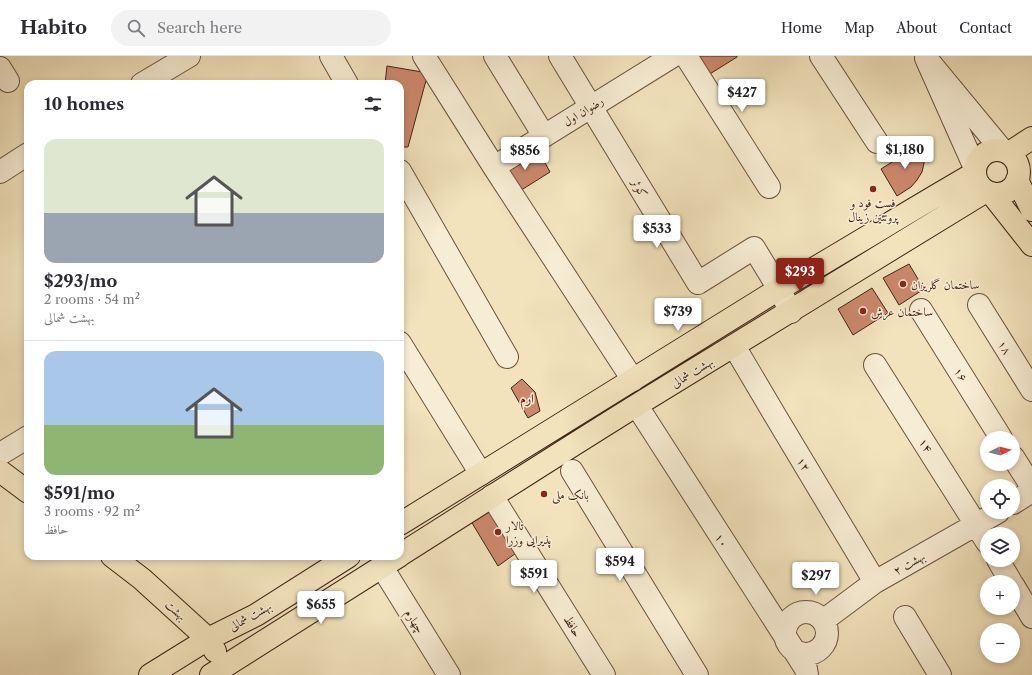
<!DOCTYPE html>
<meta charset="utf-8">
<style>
:root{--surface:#fff;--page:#f2f2f3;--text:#2b2b33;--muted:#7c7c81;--line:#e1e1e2;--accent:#8f2418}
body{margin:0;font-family:"Libre Caslon Text",Amiri,serif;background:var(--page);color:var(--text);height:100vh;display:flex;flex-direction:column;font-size:15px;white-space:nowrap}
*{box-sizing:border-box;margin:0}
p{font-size:13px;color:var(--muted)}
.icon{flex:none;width:22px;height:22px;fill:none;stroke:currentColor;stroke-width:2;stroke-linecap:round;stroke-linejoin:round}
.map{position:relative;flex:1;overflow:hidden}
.panel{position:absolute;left:24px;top:24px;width:380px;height:480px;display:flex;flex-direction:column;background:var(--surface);border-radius:12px;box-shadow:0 2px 6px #0003}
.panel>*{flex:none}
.needle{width:26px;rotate:84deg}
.tools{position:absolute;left:980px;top:375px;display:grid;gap:8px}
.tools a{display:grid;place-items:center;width:40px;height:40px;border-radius:50%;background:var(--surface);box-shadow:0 2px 6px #0003;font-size:20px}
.price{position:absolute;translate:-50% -34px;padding:0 9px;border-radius:4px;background:#fff;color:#222;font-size:13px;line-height:26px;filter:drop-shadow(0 1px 2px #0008)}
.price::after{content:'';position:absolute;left:50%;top:24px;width:12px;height:9px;margin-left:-6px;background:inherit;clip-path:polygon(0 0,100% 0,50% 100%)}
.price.current{background:var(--accent);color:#fff}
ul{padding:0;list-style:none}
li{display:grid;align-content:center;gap:8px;height:212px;padding:0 20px}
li+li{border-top:1px solid var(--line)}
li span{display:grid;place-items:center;height:124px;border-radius:12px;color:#555}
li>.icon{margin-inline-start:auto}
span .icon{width:72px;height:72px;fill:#fffc;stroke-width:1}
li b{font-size:17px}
h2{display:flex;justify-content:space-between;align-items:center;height:48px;padding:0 20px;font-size:17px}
header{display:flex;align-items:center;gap:24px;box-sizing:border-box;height:56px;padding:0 20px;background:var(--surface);border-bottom:1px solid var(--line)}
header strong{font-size:19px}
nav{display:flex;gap:22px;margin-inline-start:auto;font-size:14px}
.search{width:280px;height:36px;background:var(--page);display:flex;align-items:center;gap:10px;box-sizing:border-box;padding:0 14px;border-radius:22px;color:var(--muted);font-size:15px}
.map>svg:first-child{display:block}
.building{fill:#cc886c;stroke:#402418}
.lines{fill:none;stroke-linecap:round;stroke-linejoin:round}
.minor-casing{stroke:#6c5441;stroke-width:24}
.major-casing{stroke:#402418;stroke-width:24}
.minor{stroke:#f7edd4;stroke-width:22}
.major{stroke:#f2e3bd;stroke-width:22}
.poi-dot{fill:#8f2418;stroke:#f7edd4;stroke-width:1.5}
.labels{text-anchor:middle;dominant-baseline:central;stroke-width:3;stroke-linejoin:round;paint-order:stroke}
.street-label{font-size:12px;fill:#402418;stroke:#f7edd4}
.poi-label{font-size:12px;fill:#402418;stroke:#f7edd4;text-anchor:start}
.neighbourhood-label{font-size:13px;font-weight:bold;fill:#7a1f14;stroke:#f7edd4}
</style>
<header>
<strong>Habito</strong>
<div class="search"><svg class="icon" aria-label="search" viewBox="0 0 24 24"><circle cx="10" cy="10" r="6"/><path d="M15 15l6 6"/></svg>Search here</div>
<nav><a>Home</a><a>Map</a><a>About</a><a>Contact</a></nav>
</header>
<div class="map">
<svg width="1032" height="619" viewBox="0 0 1032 619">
<rect width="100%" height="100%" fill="#f2e3bd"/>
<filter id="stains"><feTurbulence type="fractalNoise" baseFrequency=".005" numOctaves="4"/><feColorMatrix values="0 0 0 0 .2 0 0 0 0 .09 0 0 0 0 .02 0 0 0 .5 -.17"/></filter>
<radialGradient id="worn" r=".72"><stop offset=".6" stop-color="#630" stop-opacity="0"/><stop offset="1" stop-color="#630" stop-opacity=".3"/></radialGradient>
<!-- building -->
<path class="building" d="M 690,0 L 737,0 L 737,1 L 705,21 Z
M 387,10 L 428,17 L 408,91 L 400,91 L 400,28 L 385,28 Z
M 922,87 L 924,107 L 922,116 L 917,124 L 911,131 L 897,140 L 881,113 Z
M 537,92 L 550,116 L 515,138 L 499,114 Z
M 909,208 L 924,233 L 899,249 L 883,222 Z
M 872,232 L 888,257 L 853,279 L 838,253 Z
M 522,323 L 535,336 L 540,355 L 528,362 L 511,332 Z
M 500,441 L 526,490 L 498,510 L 469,462 Z"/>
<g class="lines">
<defs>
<path id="minor" d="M 331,0 L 347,28
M 424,0 L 494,111 L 633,324
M 495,0 L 544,80
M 560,0 L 698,227 L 754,192 L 779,233 L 791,256
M 686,0 L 769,131
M 821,0 L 877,86
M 0,12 L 8,25
M 142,28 L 189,0
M 494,111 L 673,0
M 975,112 L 926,2 L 1002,94
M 400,115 L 507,301
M 0,116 L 28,98
M 979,249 L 1032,334
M 921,254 L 1001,382
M 400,287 L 481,418
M 734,290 L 776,361 L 875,526
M 875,309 L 987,486
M 637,350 L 806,613 L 807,619
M 0,398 L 28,381
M 1013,401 L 1032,431
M 572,415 L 697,619
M 492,440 L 604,619
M 1013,447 L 1032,435
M 998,504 L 1011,526
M 382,511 L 449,619
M 1013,529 L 1032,561
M785 577a21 21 0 1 1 42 0a21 21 0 1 1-42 0Z
M 905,561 L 940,619
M 824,564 L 875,526 L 998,456"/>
<path id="major" d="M975 116a22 22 0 1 1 44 0a22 22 0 1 1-44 0Z
M 1009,97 L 1032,82
M 1017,124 L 1032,154
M 991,137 L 1032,189
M 0,415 L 28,436
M 400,468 L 779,233 C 845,195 909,155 975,117
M 400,499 C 479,449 558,398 637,349 C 753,277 870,207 986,135
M 112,500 L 142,523 L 208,583 L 215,595
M 150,619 L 208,583 L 256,559 L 349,500
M 211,619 L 399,500"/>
</defs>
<!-- minor casing -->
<use href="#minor" class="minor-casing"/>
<!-- major casing -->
<use href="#major" class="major-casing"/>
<!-- minor -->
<use href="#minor" class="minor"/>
<!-- major -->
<use href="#major" class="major"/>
</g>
<!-- markers -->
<g class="poi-dot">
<circle cx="873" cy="133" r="4"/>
<circle cx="903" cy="228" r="4"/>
<circle cx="863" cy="255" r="4"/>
<circle cx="544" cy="438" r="4"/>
<circle cx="498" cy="476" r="4"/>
</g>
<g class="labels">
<!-- street labels -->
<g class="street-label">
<text transform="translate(583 55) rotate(-32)">رضوان اول</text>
<text transform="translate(640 132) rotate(59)">کوثر</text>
<text transform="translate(1005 291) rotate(58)">۱۸</text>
<text transform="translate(692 316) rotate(-31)">بهشت شمالی</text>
<text transform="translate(961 318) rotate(58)">۱۶</text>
<text transform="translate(926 389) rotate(57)">۱۴</text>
<text transform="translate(804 408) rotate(59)">۱۲</text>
<text transform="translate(722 484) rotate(57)">۱۰</text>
<text transform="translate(909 507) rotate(-29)">بهشت ۲</text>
<text transform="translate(176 554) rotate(42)">بهشت</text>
<text transform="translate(250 560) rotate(-29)">بهشت شمالی</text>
<text transform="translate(415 565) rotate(58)">چهارم</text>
<text transform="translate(573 570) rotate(58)">حافظ</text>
</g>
<!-- poi labels -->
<g class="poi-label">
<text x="873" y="146" text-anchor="middle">فست فود و<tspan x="873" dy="14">پروتئین زینال</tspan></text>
<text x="911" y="228">ساختمان گلریزان</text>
<text x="871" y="255">ساختمان عرش</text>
<text x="552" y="438">بانک ملی</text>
<text x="506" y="469">تالار<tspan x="506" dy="14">پذیرایی وزرا</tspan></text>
</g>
<!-- neighbourhood labels -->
<g class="neighbourhood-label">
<text x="527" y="342">ارم</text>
</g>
</g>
<rect width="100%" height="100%" filter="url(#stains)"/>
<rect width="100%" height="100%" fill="url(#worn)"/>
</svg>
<div class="tools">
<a><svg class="needle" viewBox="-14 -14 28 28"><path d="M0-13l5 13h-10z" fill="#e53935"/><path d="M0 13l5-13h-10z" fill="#7c7c81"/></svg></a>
<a><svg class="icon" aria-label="locate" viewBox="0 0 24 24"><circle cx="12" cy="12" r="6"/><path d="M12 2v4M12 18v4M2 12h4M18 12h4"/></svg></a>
<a><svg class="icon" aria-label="layers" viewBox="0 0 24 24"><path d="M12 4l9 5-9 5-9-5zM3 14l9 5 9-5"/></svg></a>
<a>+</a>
<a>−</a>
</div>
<b class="price" style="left:742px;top:57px">$427</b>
<b class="price" style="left:905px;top:114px">$1,180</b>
<b class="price" style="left:525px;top:115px">$856</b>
<b class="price" style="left:657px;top:193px">$533</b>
<b class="price current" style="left:800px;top:236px">$293</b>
<b class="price" style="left:678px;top:276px">$739</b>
<b class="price" style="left:620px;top:526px">$594</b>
<b class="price" style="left:534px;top:538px">$591</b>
<b class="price" style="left:816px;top:540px">$297</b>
<b class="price" style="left:321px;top:569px">$655</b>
<section class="panel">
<h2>10 homes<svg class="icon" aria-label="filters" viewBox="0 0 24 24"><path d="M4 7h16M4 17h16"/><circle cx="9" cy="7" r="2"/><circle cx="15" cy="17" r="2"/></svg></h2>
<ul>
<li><span style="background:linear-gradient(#dfe7d0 60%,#9aa5b1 0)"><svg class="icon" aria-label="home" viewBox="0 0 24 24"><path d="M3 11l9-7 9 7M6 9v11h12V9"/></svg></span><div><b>$293/mo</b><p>2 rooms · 54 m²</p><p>بهشت شمالی</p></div></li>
<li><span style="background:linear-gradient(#a9c7e8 60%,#8fb573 0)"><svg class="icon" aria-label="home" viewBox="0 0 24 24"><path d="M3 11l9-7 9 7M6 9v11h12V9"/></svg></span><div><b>$591/mo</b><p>3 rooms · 92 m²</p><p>حافظ</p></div></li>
</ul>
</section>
</div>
